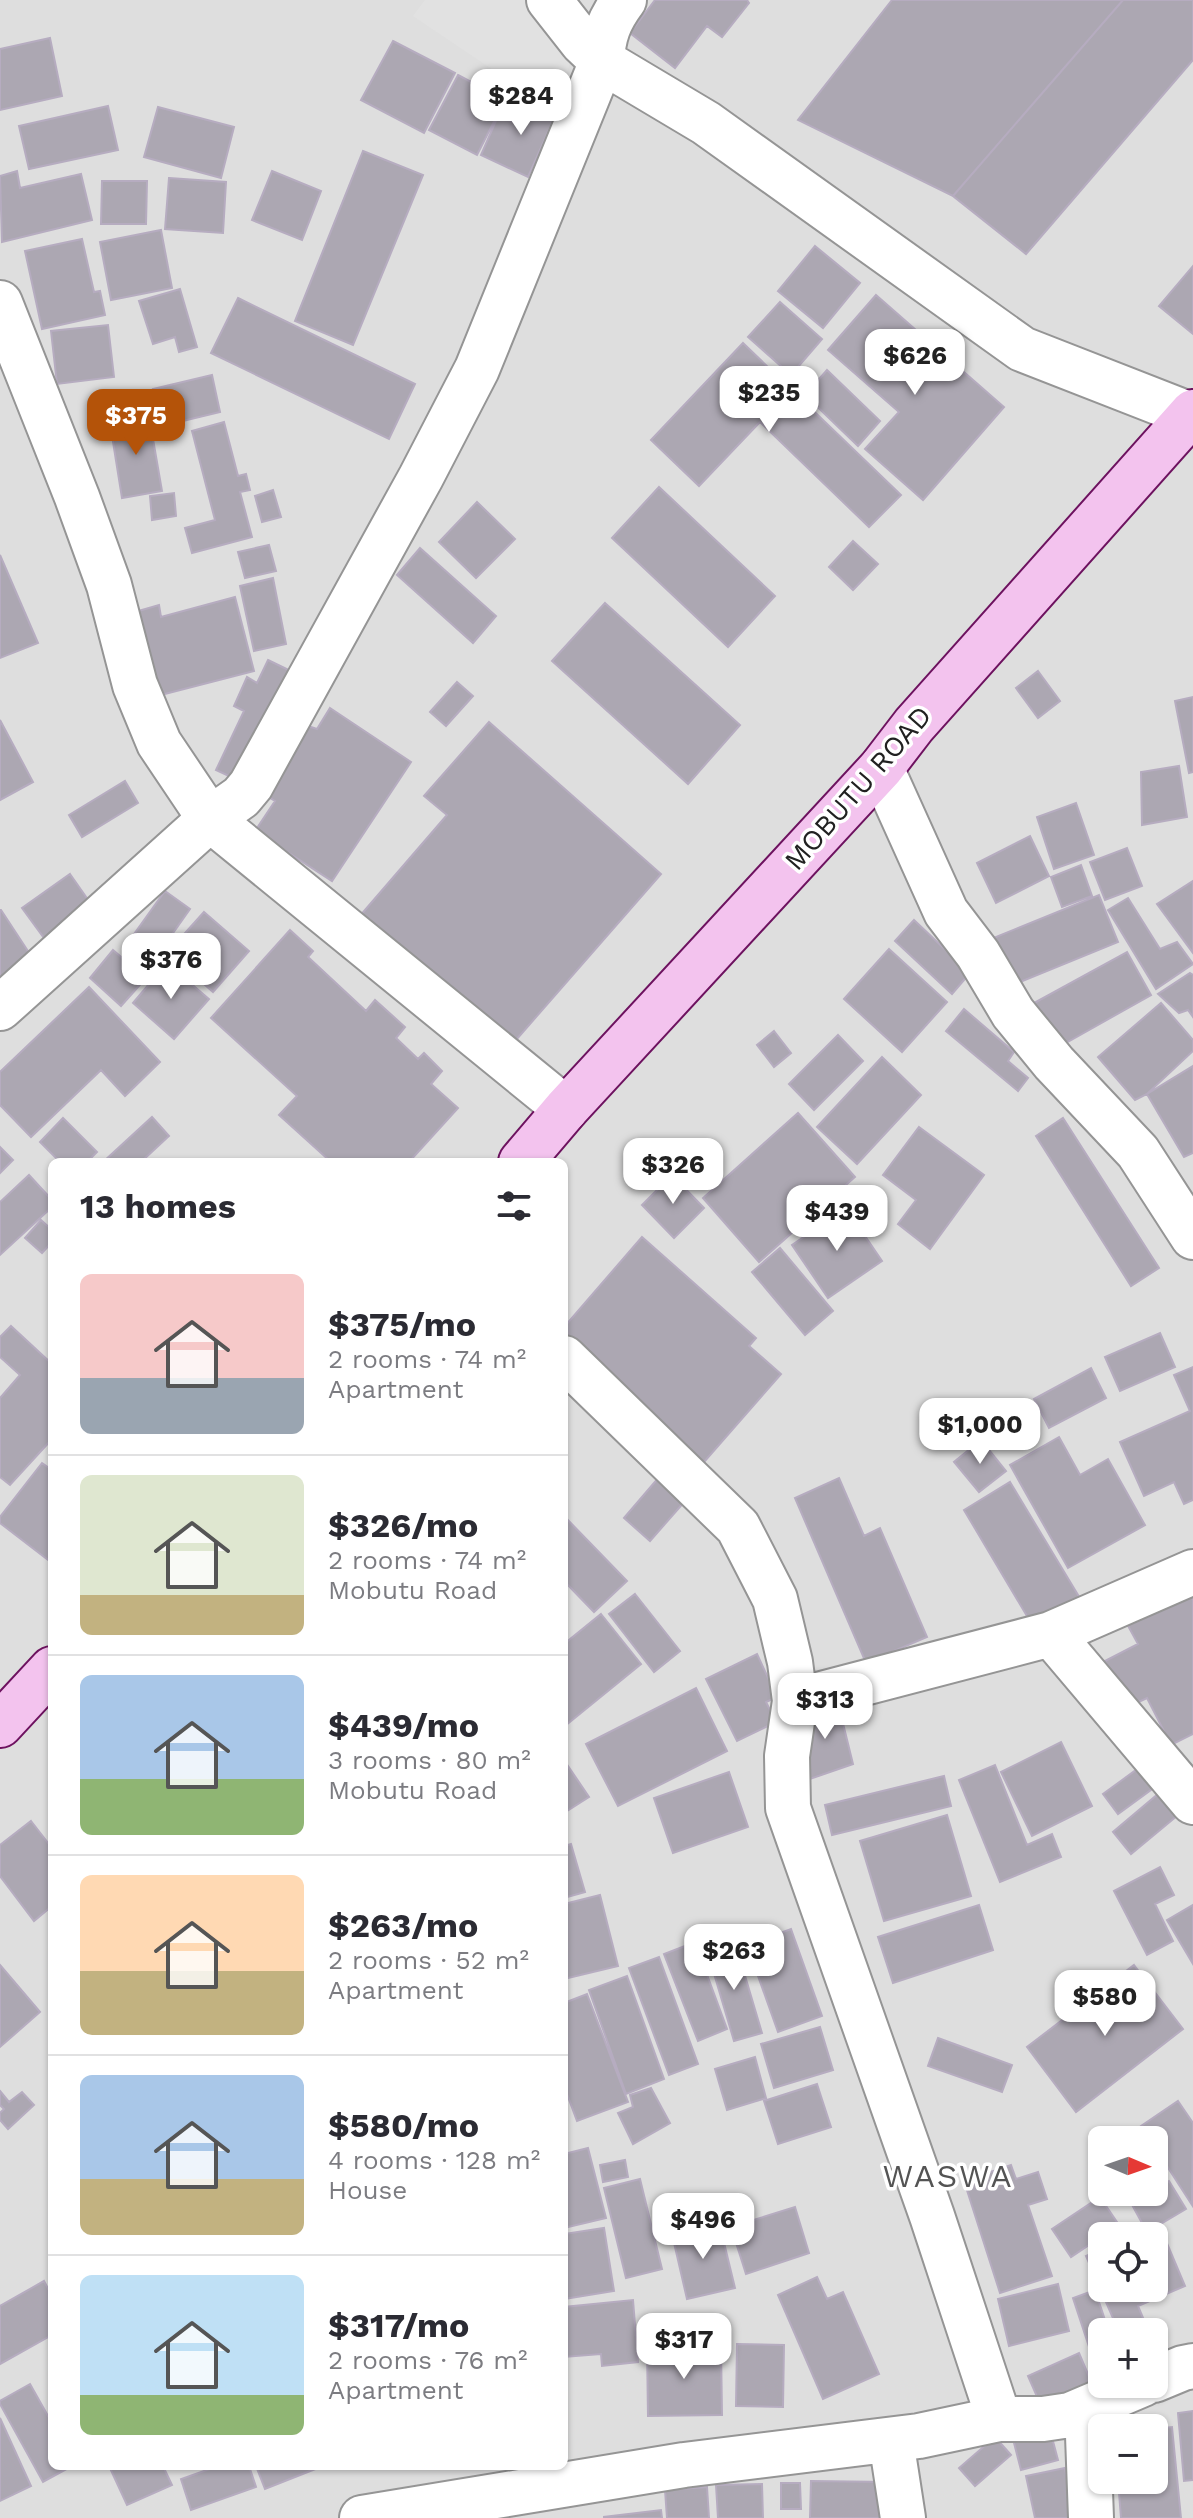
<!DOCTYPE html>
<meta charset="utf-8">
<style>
:root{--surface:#fff;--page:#f2f2f3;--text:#2b2b33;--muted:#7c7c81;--line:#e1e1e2;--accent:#b45309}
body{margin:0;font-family:"Work Sans",sans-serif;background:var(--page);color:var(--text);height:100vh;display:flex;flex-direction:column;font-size:30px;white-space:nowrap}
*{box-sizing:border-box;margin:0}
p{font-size:26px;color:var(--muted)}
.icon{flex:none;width:44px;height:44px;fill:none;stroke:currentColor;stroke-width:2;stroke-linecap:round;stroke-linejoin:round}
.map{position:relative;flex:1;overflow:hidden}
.sheet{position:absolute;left:48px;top:1158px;width:520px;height:1312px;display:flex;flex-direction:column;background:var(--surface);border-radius:12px;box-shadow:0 2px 6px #0004}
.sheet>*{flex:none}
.needle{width:52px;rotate:92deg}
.tools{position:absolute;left:1088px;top:2126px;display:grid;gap:16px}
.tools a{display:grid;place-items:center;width:80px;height:80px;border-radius:12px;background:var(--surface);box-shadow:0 2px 6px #0004;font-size:40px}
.price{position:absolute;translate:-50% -68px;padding:0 18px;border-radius:16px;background:#fff;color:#222;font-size:26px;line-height:52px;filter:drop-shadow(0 2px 4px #0008)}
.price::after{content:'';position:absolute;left:50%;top:48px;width:24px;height:18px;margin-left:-12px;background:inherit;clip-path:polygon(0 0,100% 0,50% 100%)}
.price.selected{background:var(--accent);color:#fff}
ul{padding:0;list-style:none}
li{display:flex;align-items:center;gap:24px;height:200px;padding:0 32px}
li+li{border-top:2px solid var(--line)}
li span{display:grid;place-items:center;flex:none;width:224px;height:160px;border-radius:12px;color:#555}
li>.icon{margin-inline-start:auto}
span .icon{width:96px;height:96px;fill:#fffc;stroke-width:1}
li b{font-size:34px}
h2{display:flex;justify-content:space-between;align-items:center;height:96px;padding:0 32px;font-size:34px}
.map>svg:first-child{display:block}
.residential{fill:#dedede;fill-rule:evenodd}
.parking{fill:#e1e1e1}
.building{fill:#aca7b2;stroke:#b6acc0;stroke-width:2}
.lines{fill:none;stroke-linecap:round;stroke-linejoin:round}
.street-casing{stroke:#959595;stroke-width:48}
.secondary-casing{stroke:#6d125f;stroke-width:48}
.street{stroke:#fff;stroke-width:44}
.secondary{stroke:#f3c3ee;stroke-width:44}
.labels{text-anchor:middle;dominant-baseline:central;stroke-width:7;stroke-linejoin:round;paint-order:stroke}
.street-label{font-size:28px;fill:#212121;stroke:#fff}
.quarter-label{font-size:32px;letter-spacing:2px;fill:#545454;stroke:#fff}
</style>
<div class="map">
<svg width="1193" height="2518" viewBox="0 0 1193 2518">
<rect width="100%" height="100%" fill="#eee8f0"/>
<!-- residential -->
<path class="residential" d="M 0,0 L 1193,0 L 1193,2518 L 0,2518 ZM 52,1162 L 564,1162 L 564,2466 L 52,2466 ZM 1102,2140 L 1154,2140 L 1154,2192 L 1102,2192 ZM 1102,2236 L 1154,2236 L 1154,2288 L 1102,2288 ZM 1102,2332 L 1154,2332 L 1154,2384 L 1102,2384 ZM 1102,2428 L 1154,2428 L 1154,2480 L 1102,2480 Z"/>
<!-- parking -->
<path class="parking" d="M 425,0 L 536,0 L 576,41 L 565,81 L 547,71 L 536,94 L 511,82 L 413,16 Z"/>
<!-- building -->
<path class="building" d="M 655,0 L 747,0 L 749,3 L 722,37 L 707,26 L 675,68 L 630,33 Z
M 892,0 L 1123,0 L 953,196 L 798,120 Z
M 1123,0 L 1193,0 L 1193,60 L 1026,254 L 953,196 Z
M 50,38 L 62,96 L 0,110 L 0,49 Z
M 393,41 L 455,73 L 424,133 L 361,100 Z
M 458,75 L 505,100 L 477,155 L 429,130 Z
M 537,94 L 560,105 L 528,177 L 481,155 L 498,116 L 523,126 Z
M 108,106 L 118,150 L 29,169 L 19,126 Z
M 158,107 L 234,127 L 221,178 L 144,157 Z
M 363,151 L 423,175 L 353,345 L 295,321 Z
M 17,171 L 20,188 L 81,174 L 92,220 L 2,242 L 0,176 Z
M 272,171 L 321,191 L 302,240 L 252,220 Z
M 169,178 L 226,182 L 223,233 L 165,229 Z
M 102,181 L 147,181 L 146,224 L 101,224 Z
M 161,230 L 172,288 L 111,300 L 100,242 Z
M 82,239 L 94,292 L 100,291 L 105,315 L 42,329 L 25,251 Z
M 815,246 L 860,283 L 823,328 L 778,291 Z
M 1193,266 L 1193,334 L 1159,306 Z
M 180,289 L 197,347 L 179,352 L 175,337 L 153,344 L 139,301 Z
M 876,295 L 1004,407 L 923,500 L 865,449 L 899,412 L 828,350 Z
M 238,298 L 415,384 L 389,439 L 211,353 Z
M 780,302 L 822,339 L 791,375 L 748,337 Z
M 108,325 L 114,377 L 57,384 L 51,331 Z
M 743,343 L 901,495 L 869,527 L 760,422 L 699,486 L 651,440 Z
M 827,370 L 880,421 L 858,446 L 805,395 Z
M 212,375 L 220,412 L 162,426 L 153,389 Z
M 149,416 L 162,491 L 122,498 L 110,423 Z
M 224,422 L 238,476 L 246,474 L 250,490 L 240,492 L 252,537 L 192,553 L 185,528 L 215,520 L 192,431 Z
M 659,487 L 775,596 L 728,647 L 612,538 Z
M 273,490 L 281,517 L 262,522 L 255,496 Z
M 174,493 L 176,516 L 152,520 L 150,496 Z
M 477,502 L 515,539 L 476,578 L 439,542 Z
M 853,541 L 878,564 L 853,590 L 829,567 Z
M 269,545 L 276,571 L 245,578 L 238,552 Z
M 420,548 L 496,616 L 473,643 L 397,575 Z
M 0,555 L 38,643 L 0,658 Z
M 273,578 L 286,644 L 254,651 L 240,586 Z
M 235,597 L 254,671 L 157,696 L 135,612 L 159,605 L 161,617 Z
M 605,603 L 740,725 L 688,784 L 552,661 Z
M 268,660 L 299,675 L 248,785 L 216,770 L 244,711 L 234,706 L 247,677 L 257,683 Z
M 1038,671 L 1060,701 L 1038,718 L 1016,688 Z
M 457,682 L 473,696 L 446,726 L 430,712 Z
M 1193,697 L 1193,772 L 1189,773 L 1175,701 Z
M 330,708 L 411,762 L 332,881 L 255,831 L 275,801 L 258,791 L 302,724 L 317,729 Z
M 0,720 L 33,782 L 0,800 Z
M 489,722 L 661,874 L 509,1048 L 359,917 L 447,815 L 424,796 Z
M 1179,766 L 1187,817 L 1142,825 L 1141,772 Z
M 125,781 L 138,803 L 82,837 L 69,815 Z
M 1076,803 L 1094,855 L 1054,869 L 1037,817 Z
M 1030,836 L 1049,876 L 996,903 L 977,863 Z
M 1127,848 L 1142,886 L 1105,900 L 1090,862 Z
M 1081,865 L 1092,896 L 1062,907 L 1051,877 Z
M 70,874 L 91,904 L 44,938 L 22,908 Z
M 1193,881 L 1193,953 L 1157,904 Z
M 165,891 L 190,909 L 149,967 L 124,948 Z
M 1099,895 L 1118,942 L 1010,986 L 991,939 Z
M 1128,898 L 1160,949 L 1177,942 L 1193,964 L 1156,989 L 1108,910 Z
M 1,910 L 39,968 L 0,991 L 0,910 Z
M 204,912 L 249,951 L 213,992 L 168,952 Z
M 914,920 L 970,973 L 952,994 L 895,941 Z
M 290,930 L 313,951 L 308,957 L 366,1011 L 375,1000 L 405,1027 L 396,1038 L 418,1059 L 424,1053 L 442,1071 L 431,1084 L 458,1108 L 409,1162 L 331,1162 L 279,1115 L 297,1096 L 211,1018 Z
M 889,949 L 947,1002 L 902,1052 L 844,999 Z
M 113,950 L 146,978 L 121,1006 L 90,978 Z
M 1127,952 L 1151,995 L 1050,1052 L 1025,1008 Z
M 167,963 L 209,999 L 174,1039 L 133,1003 Z
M 1190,973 L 1193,975 L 1193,1017 L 1188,1010 L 1179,1013 L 1158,994 Z
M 89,987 L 160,1062 L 125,1096 L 101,1070 L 31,1137 L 0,1105 L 0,1072 Z
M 1161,1003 L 1193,1040 L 1193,1051 L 1147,1094 L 1135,1100 L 1098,1057 Z
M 964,1009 L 1014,1052 L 1008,1061 L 1028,1078 L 1018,1091 L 946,1031 Z
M 774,1031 L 791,1053 L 774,1067 L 757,1045 Z
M 838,1035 L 863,1061 L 814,1110 L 789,1084 Z
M 882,1057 L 921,1095 L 857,1164 L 817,1127 Z
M 1193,1066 L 1193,1153 L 1184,1157 L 1147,1094 Z
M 798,1113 L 855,1177 L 759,1262 L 703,1198 Z
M 152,1117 L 169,1136 L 141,1162 L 103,1162 Z
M 63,1118 L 97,1152 L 87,1162 L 60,1162 L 40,1142 Z
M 1063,1118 L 1159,1268 L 1131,1286 L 1036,1136 Z
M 919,1127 L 984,1175 L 930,1249 L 898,1224 L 916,1200 L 883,1175 Z
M 0,1147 L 13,1160 L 0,1173 Z
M 29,1175 L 52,1200 L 52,1207 L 0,1255 L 0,1202 Z
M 672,1175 L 704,1208 L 674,1238 L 642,1205 Z
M 846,1208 L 882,1261 L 828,1298 L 792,1245 Z
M 41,1220 L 52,1230 L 52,1242 L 42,1253 L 25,1238 Z
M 642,1237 L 756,1338 L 749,1346 L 781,1374 L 704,1462 L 564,1338 L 564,1327 Z
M 780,1248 L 833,1311 L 805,1335 L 752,1272 Z
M 11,1326 L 52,1364 L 52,1439 L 10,1485 L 0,1477 L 0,1398 L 20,1375 L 0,1357 L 0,1337 Z
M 1160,1333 L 1175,1367 L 1120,1391 L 1105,1357 Z
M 1193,1367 L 1193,1500 L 1184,1504 L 1174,1482 L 1144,1496 L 1120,1442 L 1190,1411 L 1174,1375 Z
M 1091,1368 L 1106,1398 L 1049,1428 L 1034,1399 Z
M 1059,1437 L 1080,1475 L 1108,1459 L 1145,1525 L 1068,1568 L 1010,1465 Z
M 981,1440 L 1006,1471 L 979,1492 L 954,1462 Z
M 42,1463 L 52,1470 L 52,1563 L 0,1523 L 0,1517 Z
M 660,1476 L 686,1500 L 650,1541 L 624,1518 Z
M 839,1478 L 864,1536 L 880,1528 L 927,1637 L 866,1663 L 795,1498 Z
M 1010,1482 L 1081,1600 L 1034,1628 L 964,1510 Z
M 564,1516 L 627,1581 L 594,1612 L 564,1581 Z
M 1193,1590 L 1193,1734 L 1171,1745 L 1147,1698 L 1128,1707 L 1105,1661 L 1138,1644 L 1127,1624 Z
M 635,1594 L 680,1651 L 654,1672 L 609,1614 Z
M 601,1614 L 641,1664 L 565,1726 L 564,1644 Z
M 757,1654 L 777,1697 L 766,1702 L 776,1722 L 737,1741 L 706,1679 Z
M 696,1688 L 727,1751 L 618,1806 L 586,1744 Z
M 838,1703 L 853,1764 L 804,1781 L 805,1704 Z
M 1061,1742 L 1092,1806 L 1032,1836 L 1001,1772 Z
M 564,1760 L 589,1797 L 564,1813 Z
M 995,1765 L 1027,1845 L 1052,1834 L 1061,1857 L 1000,1882 L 959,1780 Z
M 1140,1767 L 1155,1787 L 1118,1814 L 1103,1794 Z
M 729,1772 L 748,1827 L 673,1853 L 654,1798 Z
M 944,1776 L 951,1806 L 832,1835 L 825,1805 Z
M 1158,1794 L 1177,1816 L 1131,1854 L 1113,1832 Z
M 947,1815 L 971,1896 L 884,1921 L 860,1841 Z
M 31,1821 L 52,1848 L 52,1906 L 34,1921 L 0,1876 L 0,1845 Z
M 571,1844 L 585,1892 L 564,1898 L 564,1846 Z
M 1160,1867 L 1174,1895 L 1155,1904 L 1173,1941 L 1147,1955 L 1114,1891 Z
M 600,1895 L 618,1966 L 564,1979 L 564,1904 Z
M 979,1905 L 993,1950 L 893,1983 L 878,1937 Z
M 1193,1905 L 1193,1964 L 1167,1920 Z
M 791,1929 L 822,2016 L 778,2032 L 747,1945 Z
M 695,1942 L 727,2029 L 698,2041 L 664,1954 Z
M 735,1942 L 762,2033 L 734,2041 L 707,1950 Z
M 659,1957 L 698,2064 L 669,2075 L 629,1968 Z
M 0,1965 L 40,2012 L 0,2047 Z
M 1134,1965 L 1183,2029 L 1076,2112 L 1027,2047 Z
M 627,1976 L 664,2079 L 626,2094 L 589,1990 Z
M 587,1994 L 628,2102 L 577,2121 L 564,2086 L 564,2003 Z
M 820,2027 L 833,2070 L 774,2088 L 761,2044 Z
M 938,2038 L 1012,2065 L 1002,2092 L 928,2066 Z
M 755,2057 L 766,2098 L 727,2110 L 715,2069 Z
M 817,2084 L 831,2127 L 778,2144 L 764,2101 Z
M 651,2088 L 670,2123 L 633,2144 L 618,2113 L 633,2107 L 630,2095 Z
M 0,2091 L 9,2102 L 22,2092 L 34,2105 L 8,2129 L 0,2120 L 0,2113 L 4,2109 L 0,2105 Z
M 1178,2101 L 1193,2123 L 1192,2205 L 1154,2146 L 1154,2140 L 1150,2140 L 1141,2126 Z
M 588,2148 L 606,2218 L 564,2228 L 564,2154 Z
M 625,2160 L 628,2177 L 603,2182 L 600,2165 Z
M 1011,2165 L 1016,2179 L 1038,2172 L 1047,2199 L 1028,2205 L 1052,2276 L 1000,2293 L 964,2181 Z
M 640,2179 L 662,2269 L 626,2278 L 604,2188 Z
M 1169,2181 L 1186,2209 L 1147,2232 L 1131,2203 L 1154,2192 L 1154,2189 Z
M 1111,2192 L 1137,2192 L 1119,2204 Z
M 1100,2197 L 1119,2225 L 1071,2257 L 1052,2229 Z
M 795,2207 L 809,2253 L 746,2274 L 731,2227 Z
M 719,2222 L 735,2288 L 687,2299 L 672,2234 Z
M 604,2228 L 614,2291 L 564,2299 L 564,2234 Z
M 1166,2241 L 1185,2286 L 1138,2306 L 1149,2332 L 1119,2332 L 1086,2256 L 1102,2249 L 1102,2288 L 1154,2288 L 1154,2246 Z
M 817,2277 L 827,2299 L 843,2292 L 879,2374 L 823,2399 L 778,2295 Z
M 44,2281 L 52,2296 L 52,2335 L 0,2364 L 0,2306 Z
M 1058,2284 L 1069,2331 L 1009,2346 L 998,2299 Z
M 1095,2290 L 1109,2332 L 1102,2332 L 1102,2373 L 1098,2374 L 1073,2298 Z
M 633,2300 L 638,2362 L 602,2366 L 601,2354 L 564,2357 L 564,2307 Z
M 737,2344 L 784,2345 L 783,2407 L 736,2406 Z
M 721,2346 L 722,2415 L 648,2416 L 647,2347 Z
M 1079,2353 L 1096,2393 L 1045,2415 L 1028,2376 Z
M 30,2384 L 52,2423 L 52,2466 L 72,2466 L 43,2482 L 0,2404 L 0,2401 Z
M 1193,2411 L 1193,2480 L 1184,2481 L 1178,2413 Z
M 0,2418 L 31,2486 L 0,2501 Z
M 1172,2427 L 1181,2518 L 1121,2518 L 1118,2480 L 1154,2480 L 1154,2429 Z
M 1050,2430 L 1058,2460 L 1021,2470 L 1013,2439 Z
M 995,2437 L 1011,2455 L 975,2486 L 959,2468 Z
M 109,2466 L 163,2466 L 172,2485 L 127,2505 Z
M 218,2466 L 249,2466 L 256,2487 L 191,2510 L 181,2479 Z
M 256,2466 L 323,2466 L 265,2489 Z
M 1065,2468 L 1075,2518 L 1035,2518 L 1026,2476 Z
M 811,2481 L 888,2482 L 887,2518 L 810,2518 Z
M 781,2483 L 800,2483 L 801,2509 L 781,2509 Z
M 762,2484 L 763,2518 L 718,2518 L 716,2485 Z
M 707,2487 L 709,2518 L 667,2518 L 665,2490 Z
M 661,2510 L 662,2518 L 604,2518 L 604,2517 Z"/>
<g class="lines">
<defs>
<path id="street" d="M 549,0 L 582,42 L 602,61 L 706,123 L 1022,349 L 1191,415
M 0,303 L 77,497 L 109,585 L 135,685 L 159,743 L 210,819 L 566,1109
M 881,768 L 946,912 L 978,954 L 1013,1013 L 1054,1063 L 1138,1152 L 1193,1237
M 0,1008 L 210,819 L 241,797 L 251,785 L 421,477 L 477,369 L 602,61 C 603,36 609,20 624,0
M 564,1358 L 738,1527 L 775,1599 L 790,1662 L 795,1701 L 787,1756 L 788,1808 L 932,2216 L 999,2419
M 1051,1634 L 1193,1802
M 795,1701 L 1051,1634 L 1193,1572
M 1154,2380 L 1183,2368 L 1193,2366
M 1087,2408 L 1091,2518
M 891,2440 L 903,2518
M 362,2518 L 684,2465 L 919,2436 L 999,2419 L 1043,2419 L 1070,2415 L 1143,2384"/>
<path id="secondary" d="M 521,1162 L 566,1109 L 881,768 L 914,725 L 1193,412
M 0,1725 L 52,1669"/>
</defs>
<!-- street casing -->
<use href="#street" class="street-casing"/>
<!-- secondary casing -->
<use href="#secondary" class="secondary-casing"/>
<!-- street -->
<use href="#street" class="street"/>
<!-- secondary -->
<use href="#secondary" class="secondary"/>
</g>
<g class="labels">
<!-- street labels -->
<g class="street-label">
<text transform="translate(858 788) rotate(-49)">MOBUTU ROAD</text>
</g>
<!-- quarter labels -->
<g class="quarter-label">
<text x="948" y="2176">WASWA</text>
</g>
</g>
</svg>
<div class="tools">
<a><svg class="needle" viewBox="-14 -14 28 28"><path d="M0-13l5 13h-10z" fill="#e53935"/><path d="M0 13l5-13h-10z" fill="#7c7c81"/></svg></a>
<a><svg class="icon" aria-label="locate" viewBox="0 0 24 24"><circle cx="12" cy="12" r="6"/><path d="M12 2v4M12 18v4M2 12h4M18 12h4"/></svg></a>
<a>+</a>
<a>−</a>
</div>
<b class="price" style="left:521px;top:137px">$284</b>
<b class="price" style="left:915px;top:397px">$626</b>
<b class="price" style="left:769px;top:434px">$235</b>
<b class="price selected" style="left:136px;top:457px">$375</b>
<b class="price" style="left:171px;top:1001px">$376</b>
<b class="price" style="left:673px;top:1206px">$326</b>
<b class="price" style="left:837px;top:1253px">$439</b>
<b class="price" style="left:980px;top:1466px">$1,000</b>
<b class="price" style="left:825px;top:1741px">$313</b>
<b class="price" style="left:734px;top:1992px">$263</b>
<b class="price" style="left:1105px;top:2038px">$580</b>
<b class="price" style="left:703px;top:2261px">$496</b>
<b class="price" style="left:684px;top:2381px">$317</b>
<section class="sheet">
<h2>13 homes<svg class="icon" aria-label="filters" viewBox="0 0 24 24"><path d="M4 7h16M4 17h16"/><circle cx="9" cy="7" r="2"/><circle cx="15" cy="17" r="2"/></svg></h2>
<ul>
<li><span style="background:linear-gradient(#f6c9c9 65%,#9aa5b1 0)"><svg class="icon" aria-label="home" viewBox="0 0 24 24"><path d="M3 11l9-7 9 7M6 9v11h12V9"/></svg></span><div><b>$375/mo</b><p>2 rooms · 74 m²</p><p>Apartment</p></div></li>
<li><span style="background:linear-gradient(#dfe7d0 75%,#c2b280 0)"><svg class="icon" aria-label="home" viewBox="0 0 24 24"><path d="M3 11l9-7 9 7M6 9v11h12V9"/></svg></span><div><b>$326/mo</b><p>2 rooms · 74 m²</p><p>Mobutu Road</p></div></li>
<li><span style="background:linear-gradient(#a9c7e8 65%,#8fb573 0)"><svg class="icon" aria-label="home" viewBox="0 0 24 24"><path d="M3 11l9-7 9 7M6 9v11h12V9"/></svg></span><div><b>$439/mo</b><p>3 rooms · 80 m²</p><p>Mobutu Road</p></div></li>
<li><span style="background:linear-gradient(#ffd9b3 60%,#c2b280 0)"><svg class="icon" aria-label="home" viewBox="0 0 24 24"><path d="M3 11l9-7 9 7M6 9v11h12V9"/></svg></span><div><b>$263/mo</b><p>2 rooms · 52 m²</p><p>Apartment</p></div></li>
<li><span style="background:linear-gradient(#a9c7e8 65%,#c2b280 0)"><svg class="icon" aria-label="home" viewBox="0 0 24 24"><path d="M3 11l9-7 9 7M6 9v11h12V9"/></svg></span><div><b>$580/mo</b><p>4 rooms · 128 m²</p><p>House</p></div></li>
<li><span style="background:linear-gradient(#bfe0f5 75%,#8fb573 0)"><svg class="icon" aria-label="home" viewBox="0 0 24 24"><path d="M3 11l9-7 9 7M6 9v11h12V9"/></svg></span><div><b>$317/mo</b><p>2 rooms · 76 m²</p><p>Apartment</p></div></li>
</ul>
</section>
</div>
